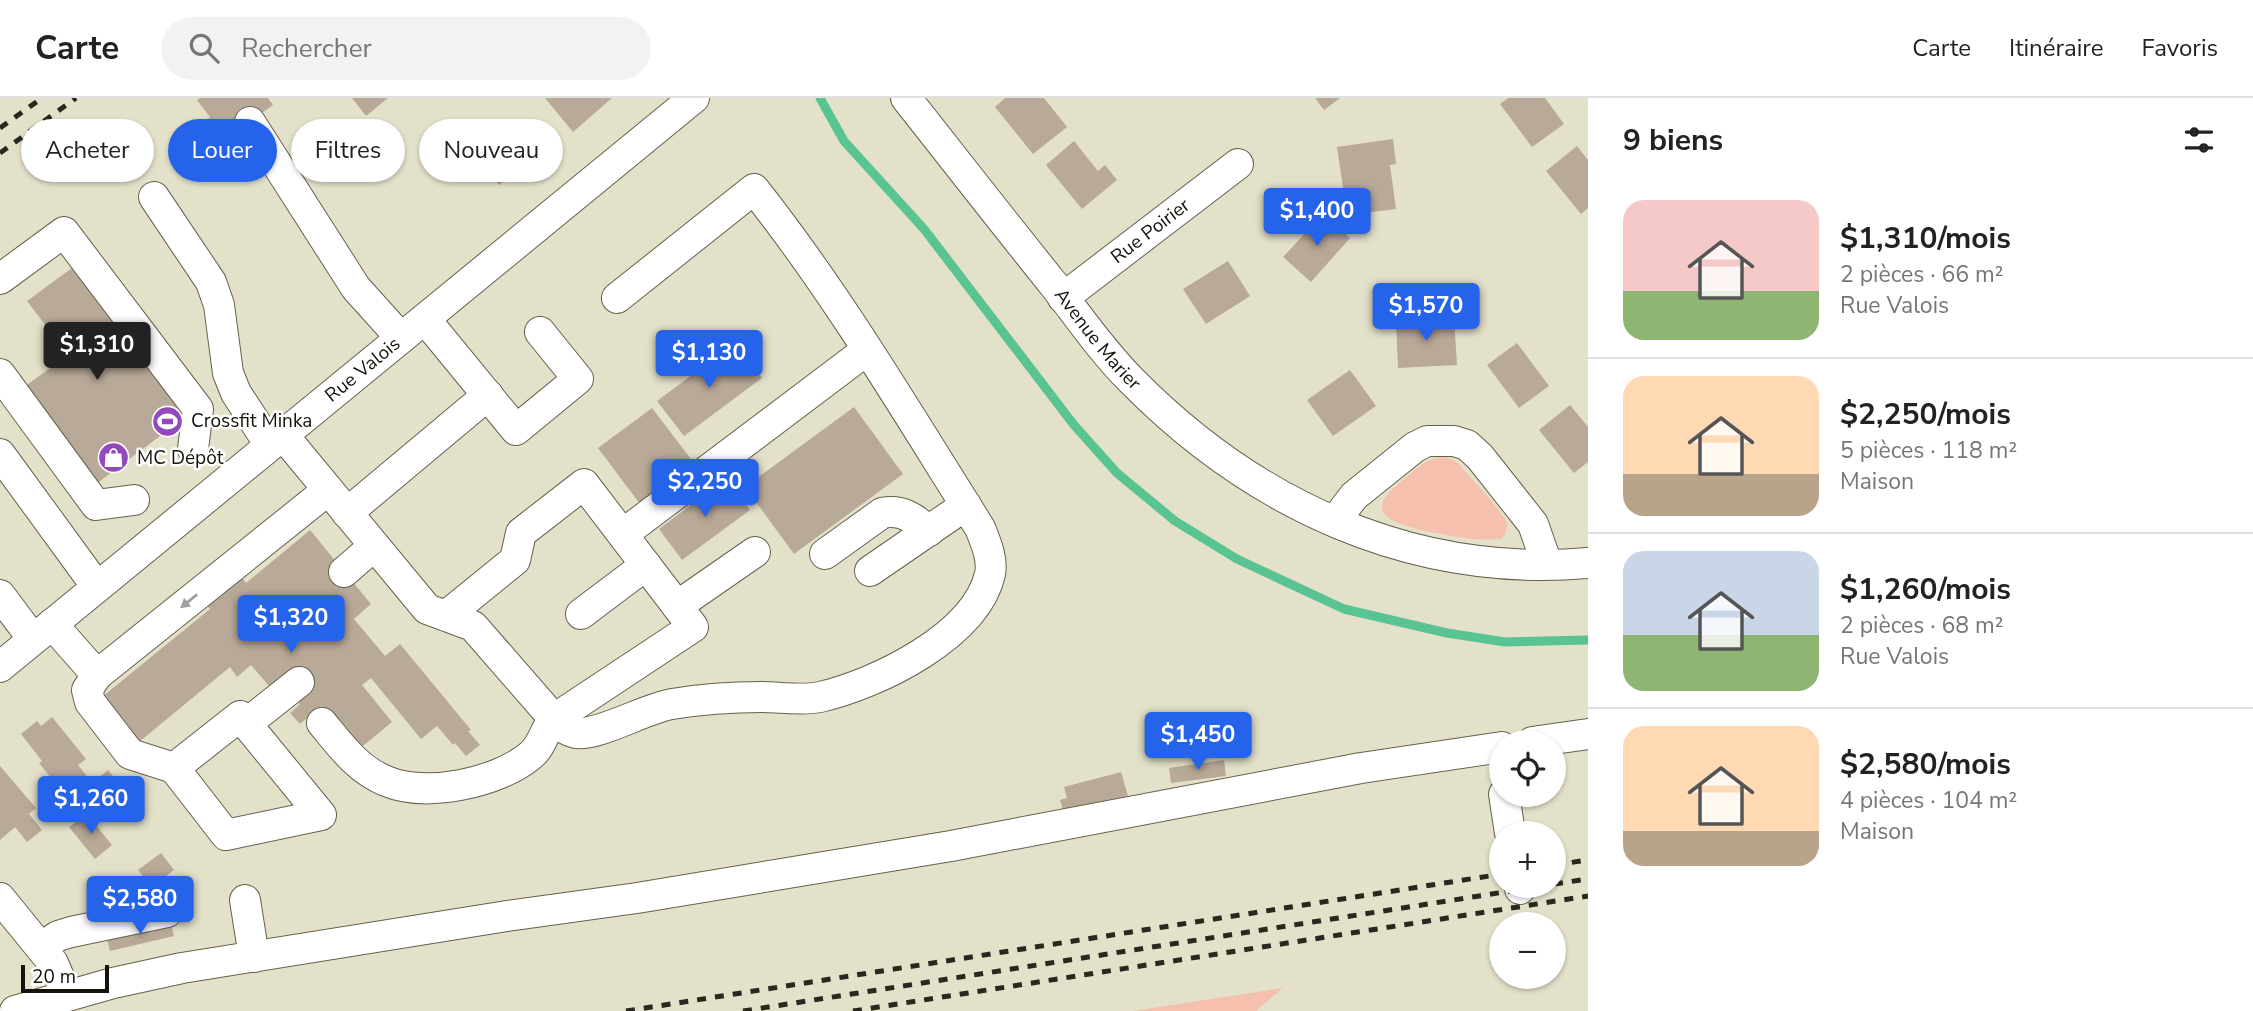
<!DOCTYPE html>
<html lang="fr">
<meta charset="utf-8">
<style>
:root{--surface:#fff;--page:#f2f2f2;--text:#222;--muted:#767676;--line:#e0e0e0;--accent:#2563eb}
body{margin:0;font-family:"Nunito Sans",sans-serif;background:var(--page);color:var(--text);height:100vh;display:flex;flex-direction:column;font-size:26px;white-space:nowrap}
*{box-sizing:border-box;margin:0}
p{font-size:23px;color:var(--muted)}
.icon{flex:none;width:38px;height:38px;fill:none;stroke:currentColor;stroke-width:2;stroke-linecap:round;stroke-linejoin:round}
.map{position:relative;flex:1;overflow:hidden}
.side{display:flex;flex-direction:column;background:var(--surface);width:665px}
.side>*{flex:none}
.hud{position:absolute;left:21px;top:21px;width:665px;height:63px;display:flex;gap:14px}
.fabs{position:absolute;left:1489px;top:632px;display:grid;gap:14px}
.fabs a{display:grid;place-items:center;width:77px;height:77px;border-radius:50%;background:var(--surface);box-shadow:0 2px 5px #0004;font-size:35px}
.scale{position:absolute;left:21px;bottom:18px;width:88px;box-sizing:border-box;padding-left:7px;border:4px solid #14120a;border-top:0;font-size:19px;line-height:24px;white-space:nowrap;color:#14120a;-webkit-text-stroke:5px #fff;paint-order:stroke}
.price{position:absolute;translate:-50% -60px;padding:0 16px;border-radius:7px;background:var(--accent);color:#fff;font-size:23px;line-height:46px;filter:drop-shadow(0 2px 4px #0008)}
.price::after{content:'';position:absolute;left:50%;top:42px;width:21px;height:16px;margin-left:-10px;background:inherit;clip-path:polygon(0 0,100% 0,50% 100%)}
.price.selected{background:#222;color:#fff}
ul{padding:0;list-style:none}
li{display:flex;align-items:center;gap:21px;height:175px;padding:0 35px}
li+li{border-top:2px solid var(--line)}
li span{display:grid;place-items:center;flex:none;width:196px;height:140px;border-radius:21px;color:#555}
li>.icon{margin-inline-start:auto}
span .icon{width:84px;height:84px;fill:#fffc;stroke-width:1}
li b{font-size:30px}
h2{display:flex;justify-content:space-between;align-items:center;height:84px;padding:0 35px;font-size:30px}
.pill{padding:0 24px;border-radius:32px;background:var(--surface);box-shadow:0 2px 5px #0004;font-size:24px;line-height:63px}
.pill.selected{background:var(--accent);color:#fff}
header{display:flex;align-items:center;gap:42px;box-sizing:border-box;height:98px;padding:0 35px;background:var(--surface);border-bottom:2px solid var(--line)}
header strong{font-size:33px}
nav{display:flex;gap:38px;margin-inline-start:auto;font-size:24px}
.search{width:490px;height:63px;background:var(--page);display:flex;align-items:center;gap:18px;box-sizing:border-box;padding:0 24px;border-radius:38px;color:var(--muted);font-size:26px}
main{display:flex;flex:1;min-height:0}
.map>svg:first-child{display:block}
.green{fill:#f5c0ad}
.lines{fill:none;stroke-linecap:round;stroke-linejoin:round}
.stream{stroke:#59c391;stroke-width:9}
.building{fill:#b9a998}
.minor-casing{stroke:#64614d;stroke-width:32}
.minor{stroke:#fff;stroke-width:30}
.rail{stroke:#29271e;stroke-width:5;stroke-dasharray:9 9;stroke-linecap:butt}
.oneway{fill:#a1a09d}
.labels{text-anchor:middle;dominant-baseline:central;stroke-width:5;stroke-linejoin:round;paint-order:stroke}
.street-label{font-size:19px;fill:#14120a;stroke:#fff}
.poi-label{font-size:19px;fill:#14120a;stroke:#fff;text-anchor:start}
</style>
<header>
<strong>Carte</strong>
<div class="search"><svg class="icon" aria-label="search" viewBox="0 0 24 24"><circle cx="10" cy="10" r="6"/><path d="M15 15l6 6"/></svg>Rechercher</div>
<nav><a>Carte</a><a>Itinéraire</a><a>Favoris</a></nav>
</header>
<main>
<div class="map">
<svg width="1588" height="913" viewBox="0 0 1588 913">
<rect width="100%" height="100%" fill="#e4e1ca"/>
<!-- green -->
<path class="green" d="M 1440,359 L 1449,360 L 1458,365 C 1467,376 1505,415 1507,426 C 1507,433 1505,437 1501,441 C 1478,444 1453,438 1430,434 C 1396,426 1357,417 1403,382 C 1414,373 1425,361 1440,359 Z
M 1283,890 L 1256,913 L 1133,913 Z"/>
<g class="lines">
<!-- stream -->
<path class="stream" d="M 820,0 L 844,43 L 924,131 L 1074,327 L 1117,375 L 1175,423 L 1237,461 L 1344,511 L 1447,535 L 1505,544 L 1588,542"/>
</g>
<!-- building -->
<path class="building" d="M 200,0 L 268,0 L 273,7 L 218,47 L 202,25 L 210,19 L 197,2 Z
M 352,0 L 388,0 L 366,18 Z
M 545,0 L 612,0 L 573,34 Z
M 1005,0 L 1044,0 L 1067,29 L 1033,56 L 995,9 Z
M 1315,0 L 1340,0 L 1324,12 Z
M 1508,0 L 1545,0 L 1564,26 L 1532,49 L 1500,6 Z
M 515,26 L 539,54 L 499,87 L 470,52 L 484,40 L 490,47 Z
M 1393,41 L 1396,66 L 1390,67 L 1396,111 L 1347,117 L 1337,49 Z
M 1074,43 L 1098,73 L 1105,67 L 1117,82 L 1082,111 L 1046,67 Z
M 1577,48 L 1588,62 L 1588,110 L 1581,116 L 1546,73 Z
M 1323,116 L 1350,140 L 1311,184 L 1283,159 Z
M 1228,163 L 1250,198 L 1206,226 L 1183,191 Z
M 76,167 L 188,317 L 92,389 L 20,292 L 68,257 L 27,203 Z
M 1454,220 L 1457,267 L 1398,270 L 1396,223 Z
M 735,245 L 762,280 L 684,338 L 657,303 Z
M 1517,245 L 1549,288 L 1519,310 L 1487,267 Z
M 1350,272 L 1376,308 L 1333,338 L 1307,302 Z
M 1570,307 L 1588,329 L 1588,364 L 1574,375 L 1539,332 Z
M 854,309 L 903,376 L 794,456 L 745,389 Z
M 652,310 L 694,365 L 640,406 L 598,350 Z
M 727,380 L 750,412 L 682,462 L 659,431 Z
M 310,432 L 371,506 L 354,521 L 385,558 L 400,546 L 471,632 L 468,633 L 480,647 L 466,658 L 455,645 L 453,647 L 437,628 L 421,641 L 371,580 L 362,587 L 392,624 L 358,652 L 322,608 L 300,626 L 290,615 L 300,606 L 297,602 L 270,589 L 251,567 L 237,579 L 230,569 L 139,644 L 102,599 L 210,511 L 203,503 L 240,477 L 246,485 Z
M 52,619 L 86,661 L 78,667 L 90,682 L 67,700 L 39,665 L 42,663 L 21,636 L 37,623 L 41,628 Z
M 1224,662 L 1226,678 L 1171,685 L 1169,670 Z
M 0,668 L 36,710 L 29,716 L 42,732 L 27,744 L 15,729 L 0,742 Z
M 108,672 L 118,684 L 107,693 L 97,681 Z
M 1121,674 L 1128,698 L 1064,715 L 1060,702 L 1067,700 L 1064,689 Z
M 87,716 L 112,747 L 95,761 L 69,729 Z
M 161,755 L 174,772 L 152,789 L 138,772 Z
M 170,822 L 174,838 L 110,853 L 106,837 Z"/>
<g class="lines">
<defs>
<g id="minor">
<path id="s1" d="M 906,0 C 955,62 1004,125 1054,187 C 1079,219 1102,253 1131,282 C 1253,406 1411,480 1588,465"/>
<path d="M 250,24 L 356,190 L 401,240"/>
<path d="M 154,99 L 211,184 L 219,207 L 228,275 L 236,295 L 270,347"/>
<path d="M 0,181 L 64,134 L 198,311 L 193,351"/>
<path id="s2" d="M 1063,200 L 1238,66"/>
<path d="M 425,221 L 516,332 L 578,281 L 540,234"/>
<path d="M 0,276 L 96,407 L 134,402"/>
<path d="M 283,337 L 427,511 L 473,528 L 554,621 L 693,529 L 584,386 L 521,435 L 515,462 L 446,518"/>
<path d="M 0,356 L 97,489"/>
<path d="M 347,415 L 488,297"/>
<path d="M 1338,425 L 1344,411 L 1354,398 L 1415,349 L 1427,343 L 1454,343 L 1467,347 L 1480,359 L 1533,426 L 1547,466"/>
<path d="M 623,436 L 867,252"/>
<path d="M 825,456 L 882,415 C 902,411 914,420 929,433"/>
<path d="M 870,473 L 966,407"/>
<path d="M 344,474 L 374,448"/>
<path d="M 0,497 L 33,541"/>
<path d="M 677,508 L 755,454"/>
<path d="M 581,516 L 646,467"/>
<path d="M 52,526 L 97,577"/>
<path id="s3" d="M 0,569 L 694,0"/>
<path d="M 322,625 C 341,648 358,672 386,683 C 426,700 498,685 531,657 C 543,647 544,632 554,621 C 560,628 566,633 576,635 C 599,638 646,610 672,606 C 702,601 731,599 762,599 C 780,599 802,603 820,599 C 877,586 976,538 990,476 C 993,461 986,445 980,430 C 908,316 838,197 754,91 L 617,200"/>
<path d="M 246,626 L 299,584"/>
<path d="M 1532,644 L 1588,636"/>
<path d="M 174,670 L 240,618 L 321,717 L 226,737 L 174,670 L 130,656 L 90,604 L 87,592 L 97,577 L 328,392"/>
<path d="M 1504,696 L 1510,735"/>
<path d="M 1520,788 L 1520,791"/>
<path d="M 0,800 L 53,865 L 67,898"/>
<path d="M 245,802 L 254,859"/>
<path d="M 42,849 L 58,838 L 71,834 L 167,814"/>
<path d="M 15,913 L 113,885 L 182,870 L 507,818 L 637,800 L 951,748 L 1361,670 L 1502,649"/>
</g>
</defs>
<!-- minor casing -->
<use href="#minor" class="minor-casing"/>
<!-- minor -->
<use href="#minor" class="minor"/>
<!-- rail -->
<path class="rail" d="M 0,30 L 42,0
M 0,55 L 76,0
M 1554,767 L 1588,762
M 1554,786 L 1588,781
M 626,913 L 1502,776
M 743,913 L 1543,788
M 853,913 L 1588,798"/>
</g>
<!-- one-way arrows -->
<defs><path id="oneway-solid" d="M-6-.8H1V-3.2L6.5 0L1 3.2V.8H-6Z" transform="scale(1.75)"/></defs>
<use class="oneway" href="#oneway-solid" transform="translate(189 503) rotate(141)"/>
<!-- icons -->
<defs>
<symbol id="stadium-disc" viewBox="-11 -11 22 22"><circle r="9.5" fill="#9149bc" stroke="#fff"/><path d="M0-5a6.5 5 0 1 0 0 10a6.5 5 0 1 0 0-10ZM-3.5-1.8h7v3.6h-7Z" fill="#fff"/></symbol>
<symbol id="shop-disc" viewBox="-11 -11 22 22"><circle r="9.5" fill="#9149bc" stroke="#fff"/><path d="M-5-2.5h2.3a2.7 3.5 0 0 1 5.4 0H5L5.5 6h-11ZM-1.5-2.5h3a1.5 2.3 0 0 0-3 0Z" fill="#fff"/></symbol>
</defs>
<g fill-rule="evenodd">
<use href="#stadium-disc" x="150" y="306" width="35" height="35"/>
<use href="#shop-disc" x="96" y="342" width="35" height="35"/>
</g>
<g class="labels">
<!-- street labels -->
<g class="street-label">
<text stroke="none"><textPath href="#s2" startOffset="110">Rue Poirier</textPath></text>
<text stroke="none"><textPath href="#s1" startOffset="308">Avenue Marier</textPath></text>
<text stroke="none"><textPath href="#s3" startOffset="469">Rue Valois</textPath></text>
</g>
<!-- poi labels -->
<g class="poi-label">
<text x="191" y="323">Crossfit Minka</text>
<text x="137" y="360">MC Dépôt</text>
</g>
</g>
</svg>
<div class="fabs">
<a><svg class="icon" aria-label="locate" viewBox="0 0 24 24"><circle cx="12" cy="12" r="6"/><path d="M12 2v4M12 18v4M2 12h4M18 12h4"/></svg></a>
<a>+</a>
<a>−</a>
</div>
<div class="scale">20 m</div>
<b class="price" style="left:1317px;top:150px">$1,400</b>
<b class="price" style="left:1426px;top:245px">$1,570</b>
<b class="price selected" style="left:97px;top:284px">$1,310</b>
<b class="price" style="left:709px;top:292px">$1,130</b>
<b class="price" style="left:705px;top:421px">$2,250</b>
<b class="price" style="left:291px;top:557px">$1,320</b>
<b class="price" style="left:1198px;top:674px">$1,450</b>
<b class="price" style="left:91px;top:738px">$1,260</b>
<b class="price" style="left:140px;top:838px">$2,580</b>
<div class="hud">
<a class="pill">Acheter</a>
<a class="pill selected">Louer</a>
<a class="pill">Filtres</a>
<a class="pill">Nouveau</a>
</div>
</div>
<section class="side">
<h2>9 biens<svg class="icon" aria-label="filters" viewBox="0 0 24 24"><path d="M4 7h16M4 17h16"/><circle cx="9" cy="7" r="2"/><circle cx="15" cy="17" r="2"/></svg></h2>
<ul>
<li><span style="background:linear-gradient(#f6c9c9 65%,#8fb573 0)"><svg class="icon" aria-label="home" viewBox="0 0 24 24"><path d="M3 11l9-7 9 7M6 9v11h12V9"/></svg></span><div><b>$1,310/mois</b><p>2 pièces · 66 m²</p><p>Rue Valois</p></div></li>
<li><span style="background:linear-gradient(#ffd9b3 70%,#b9a48a 0)"><svg class="icon" aria-label="home" viewBox="0 0 24 24"><path d="M3 11l9-7 9 7M6 9v11h12V9"/></svg></span><div><b>$2,250/mois</b><p>5 pièces · 118 m²</p><p>Maison</p></div></li>
<li><span style="background:linear-gradient(#c9d6e8 60%,#8fb573 0)"><svg class="icon" aria-label="home" viewBox="0 0 24 24"><path d="M3 11l9-7 9 7M6 9v11h12V9"/></svg></span><div><b>$1,260/mois</b><p>2 pièces · 68 m²</p><p>Rue Valois</p></div></li>
<li><span style="background:linear-gradient(#ffd9b3 75%,#b9a48a 0)"><svg class="icon" aria-label="home" viewBox="0 0 24 24"><path d="M3 11l9-7 9 7M6 9v11h12V9"/></svg></span><div><b>$2,580/mois</b><p>4 pièces · 104 m²</p><p>Maison</p></div></li>
</ul>
</section>
</main>
